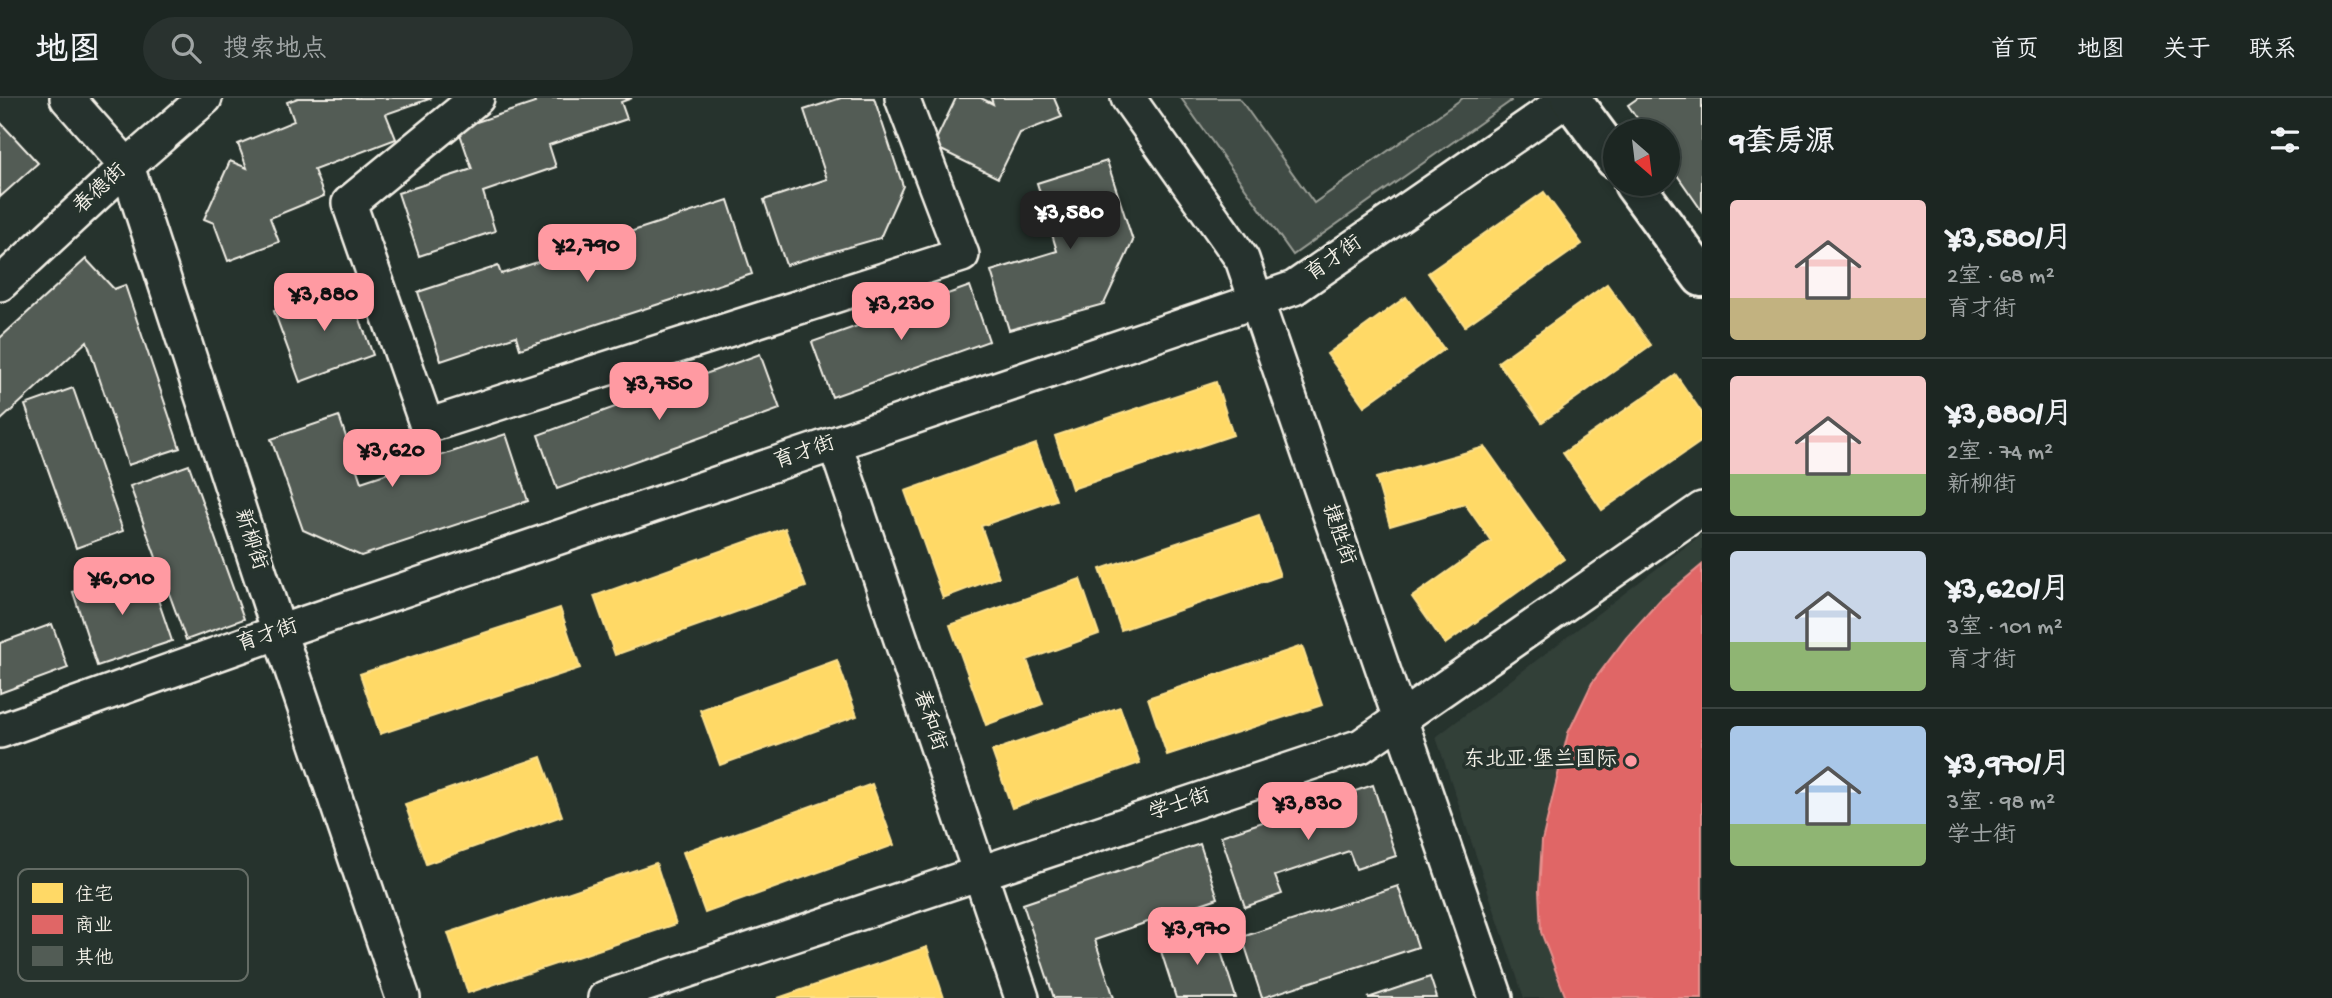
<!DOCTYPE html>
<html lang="zh">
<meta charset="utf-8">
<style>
:root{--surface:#1c2622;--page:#29322f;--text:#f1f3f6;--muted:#a0a5a5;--line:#3a4340;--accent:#ff9aa2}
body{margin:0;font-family:"Gochi Hand","LXGW WenKai TC",sans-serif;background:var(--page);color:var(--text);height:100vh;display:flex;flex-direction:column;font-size:26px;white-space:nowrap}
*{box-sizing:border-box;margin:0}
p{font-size:23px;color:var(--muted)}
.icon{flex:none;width:38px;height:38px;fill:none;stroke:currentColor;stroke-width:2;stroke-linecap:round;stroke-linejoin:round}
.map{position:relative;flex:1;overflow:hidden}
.drawer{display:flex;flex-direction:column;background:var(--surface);width:630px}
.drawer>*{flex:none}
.needle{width:46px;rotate:152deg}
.controls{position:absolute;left:1603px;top:21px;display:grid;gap:14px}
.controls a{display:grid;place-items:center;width:77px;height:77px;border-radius:50%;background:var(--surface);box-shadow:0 4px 10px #0003,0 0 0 2px var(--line);font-size:35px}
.price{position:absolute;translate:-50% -60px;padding:0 16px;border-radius:14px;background:var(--accent);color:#111;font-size:23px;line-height:46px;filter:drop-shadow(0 2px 4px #0008)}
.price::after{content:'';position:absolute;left:50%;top:42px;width:21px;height:16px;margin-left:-10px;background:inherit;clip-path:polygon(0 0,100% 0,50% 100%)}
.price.current{background:#222;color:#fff}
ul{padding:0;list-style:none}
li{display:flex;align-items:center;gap:21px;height:175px;padding:0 28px}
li+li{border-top:2px solid var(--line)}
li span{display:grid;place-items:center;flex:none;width:196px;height:140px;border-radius:7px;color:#555}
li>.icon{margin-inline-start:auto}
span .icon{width:84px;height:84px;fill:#fffc;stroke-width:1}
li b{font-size:30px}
h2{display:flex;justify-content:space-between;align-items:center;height:84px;padding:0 28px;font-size:30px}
header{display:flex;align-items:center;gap:42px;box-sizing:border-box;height:98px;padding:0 35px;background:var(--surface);border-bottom:2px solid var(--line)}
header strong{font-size:33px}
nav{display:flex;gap:38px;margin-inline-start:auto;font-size:24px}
.search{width:490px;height:63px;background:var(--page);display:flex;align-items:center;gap:18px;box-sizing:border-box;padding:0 24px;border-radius:38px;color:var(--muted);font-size:26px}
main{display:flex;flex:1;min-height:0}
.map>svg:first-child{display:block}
.built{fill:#333f39}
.green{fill:#414b45;stroke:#9a9e96;stroke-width:2}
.homes{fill:#ffd966;stroke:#fce08d;stroke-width:2}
.shops{fill:#e06666;stroke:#e6908d;stroke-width:2}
.building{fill:#525c55;stroke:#f4f1e8;stroke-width:2}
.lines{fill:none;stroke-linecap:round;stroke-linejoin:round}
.minor-casing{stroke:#f4f1e8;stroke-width:38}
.major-casing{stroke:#f4f1e8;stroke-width:44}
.minor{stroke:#26332d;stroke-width:33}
.major{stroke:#26332d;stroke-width:38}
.poi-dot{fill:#ff9aa2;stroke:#26332d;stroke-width:2.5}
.labels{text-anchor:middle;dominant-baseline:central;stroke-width:7;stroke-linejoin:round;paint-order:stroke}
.street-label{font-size:21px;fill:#f4f1e8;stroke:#26332d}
.poi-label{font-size:21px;fill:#f4f1e8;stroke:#26332d;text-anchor:end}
.key{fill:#26332d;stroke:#646c65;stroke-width:2}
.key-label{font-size:19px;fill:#f4f1e8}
</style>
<header>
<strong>地图</strong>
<div class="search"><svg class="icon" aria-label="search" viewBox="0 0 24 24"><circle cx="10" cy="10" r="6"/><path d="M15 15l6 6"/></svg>搜索地点</div>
<nav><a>首页</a><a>地图</a><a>关于</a><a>联系</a></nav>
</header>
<main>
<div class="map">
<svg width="1702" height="900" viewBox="0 0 1702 900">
<rect width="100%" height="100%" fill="#26332d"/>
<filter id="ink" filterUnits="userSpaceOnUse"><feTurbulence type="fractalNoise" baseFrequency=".0143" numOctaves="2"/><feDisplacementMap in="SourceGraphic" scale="14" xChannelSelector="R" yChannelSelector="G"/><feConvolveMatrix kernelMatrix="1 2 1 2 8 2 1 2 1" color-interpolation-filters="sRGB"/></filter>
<g filter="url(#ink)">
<!-- built -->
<path class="built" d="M 1702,436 L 1702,900 L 1524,900 L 1436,639 Z"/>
<!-- green -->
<path class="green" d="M 1181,0 L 1239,0 L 1314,105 L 1463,0 L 1509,0 L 1511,3 L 1293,157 Z"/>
<!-- homes -->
<path class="homes" d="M 1544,94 L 1582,146 L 1465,228 L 1428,175 Z
M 1607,186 L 1651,247 L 1542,324 L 1498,264 Z
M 1406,199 L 1444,251 L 1364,308 L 1327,256 Z
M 1676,277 L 1702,315 L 1702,343 L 1602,412 L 1563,355 Z
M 1216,284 L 1233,337 L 1072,391 L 1055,338 Z
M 1036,346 L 1056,402 L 981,428 L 999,479 L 943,500 L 905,393 Z
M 1485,349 L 1564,461 L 1445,546 L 1412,499 L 1491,443 L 1465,406 L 1390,428 L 1376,380 Z
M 1259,417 L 1280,478 L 1121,532 L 1100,471 Z
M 785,430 L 806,489 L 615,557 L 594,498 Z
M 1080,481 L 1099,536 L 1027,562 L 1043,606 L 986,627 L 950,527 Z
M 560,510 L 580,570 L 380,636 L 360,576 Z
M 1302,548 L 1322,607 L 1167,657 L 1148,600 Z
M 837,562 L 857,618 L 720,667 L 700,612 Z
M 1120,609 L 1140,665 L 1012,710 L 992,653 Z
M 541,659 L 562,718 L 426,766 L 405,706 Z
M 872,686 L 894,747 L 705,815 L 683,754 Z
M 656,765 L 676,826 L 468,895 L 448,835 Z
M 927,849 L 944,900 L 778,900 Z"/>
<!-- shops -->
<path class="shops" d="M 1702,467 L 1702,900 L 1566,900 L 1541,834 L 1539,792 L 1542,743 L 1568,635 L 1592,585 L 1626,540 L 1660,502 Z"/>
<!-- building -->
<path class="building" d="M 298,0 L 432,0 L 386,16 L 396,41 L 314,72 L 324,98 L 270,120 L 279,144 L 228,163 L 214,125 L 204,121 L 230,63 L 247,70 L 238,46 L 294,23 L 287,4 Z
M 533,0 L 632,0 L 621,4 L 627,21 L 549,47 L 556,69 L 483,94 L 495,133 L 419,158 L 398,95 L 472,71 L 458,30 L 535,5 Z
M 841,0 L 874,0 L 903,88 L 880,140 L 786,167 L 764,102 L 827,81 L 804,12 Z
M 956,0 L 981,0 L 993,6 L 991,0 L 1054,0 L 1062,19 L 1020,35 L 998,80 L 933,48 Z
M 1638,0 L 1702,0 L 1702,113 L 1668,64 L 1668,33 L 1646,33 L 1628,7 Z
M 0,24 L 38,65 L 0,99 Z
M 1107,63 L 1133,143 L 1104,206 L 1009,232 L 991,173 L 1057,153 L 1037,85 Z
M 728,102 L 752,176 L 520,251 L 516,238 L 441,263 L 418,194 L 498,168 L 501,176 Z
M 86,161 L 114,191 L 125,187 L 180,350 L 128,367 L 87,243 L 0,323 L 0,240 Z
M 347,186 L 373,257 L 300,284 L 274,213 Z
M 970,188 L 989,243 L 832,299 L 812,244 Z
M 760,256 L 780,311 L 557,391 L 538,337 Z
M 73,290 L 123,433 L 76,450 L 25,307 Z
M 339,318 L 361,384 L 506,336 L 528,403 L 361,458 L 303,432 L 271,341 Z
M 189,367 L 244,521 L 186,542 L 130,388 Z
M 147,469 L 172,543 L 97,568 L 73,494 Z
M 52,526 L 68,570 L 0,595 L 0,545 Z
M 1373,687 L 1396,758 L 1356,771 L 1349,753 L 1275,778 L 1282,796 L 1245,809 L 1221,738 Z
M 1200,746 L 1218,800 L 1095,842 L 1114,900 L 1054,900 L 1023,806 Z
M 1398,788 L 1418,849 L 1262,900 L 1242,839 Z
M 1213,829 L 1236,900 L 1176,900 L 1159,847 Z
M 1430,879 L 1437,900 L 1368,900 Z"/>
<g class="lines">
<defs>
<path id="minor" d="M 67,0 L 127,68 L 279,534 L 403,900
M 477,0 L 349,105 L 427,328 L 962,157 L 902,0
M 1128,0 L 1242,161 L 1496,900
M 0,186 L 127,68 L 205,0
M 835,346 L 1022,900
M 0,633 L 279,534 L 1294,190 L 1569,0
M 605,900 L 1361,648 L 1702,411"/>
<path id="major" d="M 1570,0 L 1615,61
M 1634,86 L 1702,179"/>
</defs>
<!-- minor casing -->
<use href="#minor" class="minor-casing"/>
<!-- major casing -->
<use href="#major" class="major-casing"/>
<!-- minor -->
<use href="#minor" class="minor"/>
<!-- major -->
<use href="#major" class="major"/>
</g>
</g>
<!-- markers -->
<circle class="poi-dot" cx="1631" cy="663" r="7"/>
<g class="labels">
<!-- street labels -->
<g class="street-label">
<text transform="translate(101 92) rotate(-43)">春德街</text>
<text transform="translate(1335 162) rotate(-35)">育才街</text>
<text transform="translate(805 356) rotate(-19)">育才街</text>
<text transform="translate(1337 437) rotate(71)">捷胜街</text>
<text transform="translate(249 442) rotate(72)">新柳街</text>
<text transform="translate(268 539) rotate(-19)">育才街</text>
<text transform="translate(928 623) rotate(71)">春和街</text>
<text transform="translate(1180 708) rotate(-18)">学士街</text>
</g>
<!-- poi labels -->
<g class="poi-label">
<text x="1617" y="663">东北亚·堡兰国际</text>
</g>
</g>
<!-- legend -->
<rect x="18" y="771" width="230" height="112" rx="10" class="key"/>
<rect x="32" y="785" width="31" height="20" fill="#ffd966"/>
<rect x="32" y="817" width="31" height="19" fill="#e06666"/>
<rect x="32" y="848" width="31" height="20" fill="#525c55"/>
<g class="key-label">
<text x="75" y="802">住宅</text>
<text x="75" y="833">商业</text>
<text x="75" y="865">其他</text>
</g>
</svg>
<div class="controls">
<a><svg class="needle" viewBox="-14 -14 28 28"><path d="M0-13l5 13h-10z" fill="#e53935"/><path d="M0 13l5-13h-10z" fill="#a0a5a5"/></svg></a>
</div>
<b class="price current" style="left:1070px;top:153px">¥3,580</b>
<b class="price" style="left:587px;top:186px">¥2,790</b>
<b class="price" style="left:324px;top:235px">¥3,880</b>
<b class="price" style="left:901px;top:244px">¥3,230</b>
<b class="price" style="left:659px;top:324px">¥3,750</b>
<b class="price" style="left:392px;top:391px">¥3,620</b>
<b class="price" style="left:122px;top:519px">¥6,010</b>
<b class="price" style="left:1308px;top:744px">¥3,830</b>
<b class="price" style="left:1197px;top:869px">¥3,970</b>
</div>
<section class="drawer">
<h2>9套房源<svg class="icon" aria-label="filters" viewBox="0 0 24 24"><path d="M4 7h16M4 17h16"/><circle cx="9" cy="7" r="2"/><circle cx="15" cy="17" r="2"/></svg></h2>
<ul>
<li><span style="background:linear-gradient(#f6c9c9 70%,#c2b280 0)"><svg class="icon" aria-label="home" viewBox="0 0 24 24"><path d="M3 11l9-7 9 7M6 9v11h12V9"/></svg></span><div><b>¥3,580/月</b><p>2室 · 68 m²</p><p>育才街</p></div></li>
<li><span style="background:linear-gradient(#f6c9c9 70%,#8fb573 0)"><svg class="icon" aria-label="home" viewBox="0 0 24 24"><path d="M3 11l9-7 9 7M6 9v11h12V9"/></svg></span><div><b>¥3,880/月</b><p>2室 · 74 m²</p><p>新柳街</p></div></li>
<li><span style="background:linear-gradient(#c9d6e8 65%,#8fb573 0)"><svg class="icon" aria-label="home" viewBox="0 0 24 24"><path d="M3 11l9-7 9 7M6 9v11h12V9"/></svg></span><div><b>¥3,620/月</b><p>3室 · 101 m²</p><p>育才街</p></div></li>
<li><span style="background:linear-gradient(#a9c7e8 70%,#8fb573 0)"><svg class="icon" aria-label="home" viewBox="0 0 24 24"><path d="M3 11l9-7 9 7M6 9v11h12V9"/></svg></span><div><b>¥3,970/月</b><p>3室 · 98 m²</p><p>学士街</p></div></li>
</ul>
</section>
</main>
